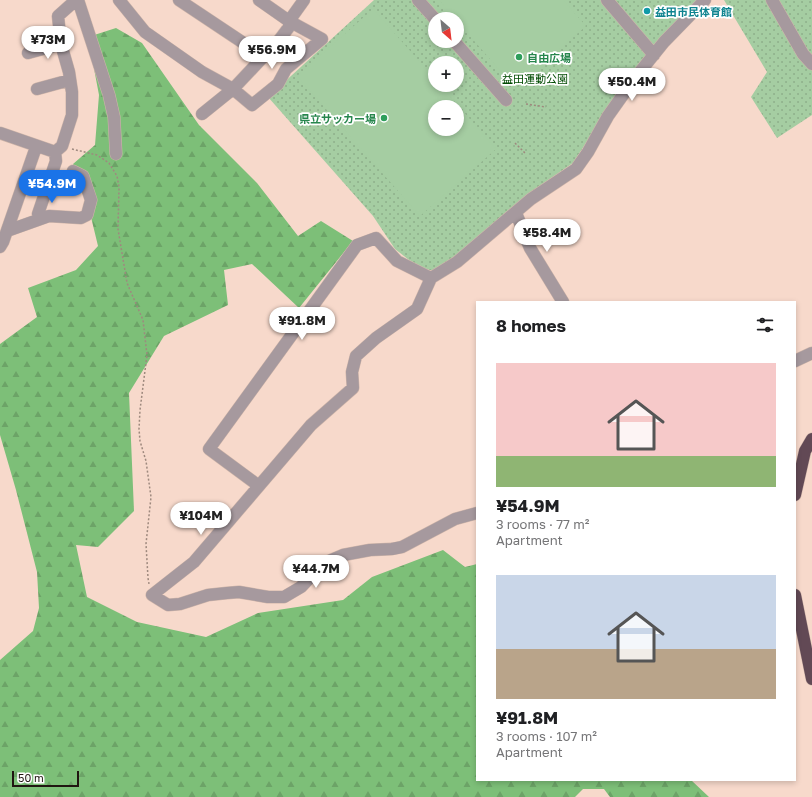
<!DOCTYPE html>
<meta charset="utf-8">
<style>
:root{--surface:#fff;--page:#f2f2f2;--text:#202124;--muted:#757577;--accent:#1a73e8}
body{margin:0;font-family:"Golos Text","Noto Sans JP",sans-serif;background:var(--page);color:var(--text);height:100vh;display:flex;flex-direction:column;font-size:15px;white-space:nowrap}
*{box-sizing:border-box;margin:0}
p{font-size:13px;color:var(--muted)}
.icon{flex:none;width:22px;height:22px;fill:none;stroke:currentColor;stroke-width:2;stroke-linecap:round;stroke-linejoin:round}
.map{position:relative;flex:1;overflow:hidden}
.details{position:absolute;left:476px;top:301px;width:320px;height:480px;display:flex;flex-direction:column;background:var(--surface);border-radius:0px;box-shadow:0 2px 6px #0003}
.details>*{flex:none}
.needle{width:26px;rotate:152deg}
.buttons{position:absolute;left:428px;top:12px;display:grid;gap:8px}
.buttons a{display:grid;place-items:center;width:36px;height:36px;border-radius:50%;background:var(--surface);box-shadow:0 2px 6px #0003;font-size:20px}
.scale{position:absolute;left:12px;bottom:10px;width:67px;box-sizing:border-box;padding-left:4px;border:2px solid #201611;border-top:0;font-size:11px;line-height:14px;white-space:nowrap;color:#201611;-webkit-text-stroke:3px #fff;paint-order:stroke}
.price{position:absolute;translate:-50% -34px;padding:0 9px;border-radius:14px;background:#fff;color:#222;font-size:13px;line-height:26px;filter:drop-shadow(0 1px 2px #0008)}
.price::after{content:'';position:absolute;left:50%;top:24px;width:12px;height:9px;margin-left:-6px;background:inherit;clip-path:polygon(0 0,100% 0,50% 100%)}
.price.current{background:var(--accent);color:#fff}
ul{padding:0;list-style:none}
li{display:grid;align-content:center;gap:8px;height:212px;padding:0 20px}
li span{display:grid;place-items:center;height:124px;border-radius:0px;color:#555}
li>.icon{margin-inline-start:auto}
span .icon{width:72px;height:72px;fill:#fffc;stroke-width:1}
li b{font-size:17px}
h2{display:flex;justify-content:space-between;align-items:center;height:48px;padding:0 20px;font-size:17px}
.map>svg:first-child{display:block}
.forest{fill:url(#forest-firs)}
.park{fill:url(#park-dots);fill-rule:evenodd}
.garden{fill:#a5cda2;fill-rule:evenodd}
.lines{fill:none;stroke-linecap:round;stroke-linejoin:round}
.minor-casing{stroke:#d0b6aa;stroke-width:13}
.highway-casing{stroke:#d0b6aa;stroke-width:13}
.path{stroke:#9e897e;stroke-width:1.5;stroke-dasharray:2 2;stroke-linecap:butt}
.minor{stroke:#a6999e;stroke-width:12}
.highway{stroke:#624955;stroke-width:12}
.culture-dot{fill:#0f9aa8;stroke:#fff;stroke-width:1.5}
.leisure-dot{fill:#2e9e5b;stroke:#fff;stroke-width:1.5}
.labels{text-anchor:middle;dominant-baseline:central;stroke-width:3.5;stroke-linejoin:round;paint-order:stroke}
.culture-label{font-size:11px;font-weight:bold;fill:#0d838f;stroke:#fff;text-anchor:start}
.leisure-label{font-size:11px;font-weight:bold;fill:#27864d;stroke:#fff;text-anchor:start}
.park-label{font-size:11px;fill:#004b02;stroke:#fff}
</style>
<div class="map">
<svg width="812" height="797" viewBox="0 0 812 797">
<defs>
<pattern id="forest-firs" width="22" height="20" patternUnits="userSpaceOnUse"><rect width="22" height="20" fill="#7dbf78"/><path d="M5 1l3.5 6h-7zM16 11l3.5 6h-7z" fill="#6ca367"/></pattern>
<pattern id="park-dots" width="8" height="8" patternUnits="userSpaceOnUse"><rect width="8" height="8" fill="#a5cda2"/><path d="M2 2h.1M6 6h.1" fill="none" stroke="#8eaf8a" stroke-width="1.8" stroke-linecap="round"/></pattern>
</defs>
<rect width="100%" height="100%" fill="#f7d9cb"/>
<!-- forest -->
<path class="forest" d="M 116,28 L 142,43 L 199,125 L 257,183 L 298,236 L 321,221 L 353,241 L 299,308 L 252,264 L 224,270 L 228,305 L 164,336 L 129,393 L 134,511 L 98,547 L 76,545 L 87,597 L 137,622 L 206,637 L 258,613 L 343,600 L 372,577 L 443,550 L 465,567 L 477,564 L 477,780 L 691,780 L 709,797 L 610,797 L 604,789 L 583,789 L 575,797 L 0,797 L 0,660 L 33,631 L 39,608 L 37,572 L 16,490 L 0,435 L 0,344 L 37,317 L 28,288 L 76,270 L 98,246 L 84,188 L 73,164 L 95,145 L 99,95 L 88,37 Z"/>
<!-- park -->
<path class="park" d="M 374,0 L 701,0 L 628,79 L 573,163 L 544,183 L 455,260 L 435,271 L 425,269 L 409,260 L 395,249 L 373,216 L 268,97 ZM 435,19 L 457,19 L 457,41 L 435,41 ZM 435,63 L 457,63 L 457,85 L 435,85 ZM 435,107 L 457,107 L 457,129 L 435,129 Z
M 724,0 L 812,0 L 812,115 L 777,138 L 751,97 L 767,72 Z"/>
<!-- garden -->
<path class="garden" d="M 439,0 L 563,0 L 586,26 L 515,88 L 457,21 L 457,19 L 455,19 Z
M 373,9 L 435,79 L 435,85 L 440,85 L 496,149 L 420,216 L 297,76 ZM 435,107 L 457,107 L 457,129 L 435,129 Z"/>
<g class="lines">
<defs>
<path id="minor" d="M 78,0 L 109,95 L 114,117 L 116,154
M 119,0 L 145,32 L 202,72 L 233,89 L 280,39 L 289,27 L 289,21 L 304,0
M 179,0 L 263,56
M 418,0 L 435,19
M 607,0 L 654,55
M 772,0 L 803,54 L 812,64
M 454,41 L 506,100
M 28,53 L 61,44
M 37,89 L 70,80
M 202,114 L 233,89 L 252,105 L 278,84 L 286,69 L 322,39 L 289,21 L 259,0
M 0,133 L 55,152 L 62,146 L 72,115 L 72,92 L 69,72 L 61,44 L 58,16 L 76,0
M 516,213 L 530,248 L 563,302
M 38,214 L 56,161 L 55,152
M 7,231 L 49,216 L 81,218 L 87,215 L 91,200 L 83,176 L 73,171
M 0,247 L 3,242 L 36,147
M 795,361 L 812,353
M 259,486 L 209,449 L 357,245 L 376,238 L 397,261 L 431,278
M 477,513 L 455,519 L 402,547 L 392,549 L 370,550 L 343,555 L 329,561 L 319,568 L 301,587 L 284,597 L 268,597 L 239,592 L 227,593 L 208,595 L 180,604 L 168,605 L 152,595 L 194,562 L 311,425 L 353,388 L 352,372 L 356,356 L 376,338 L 417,309 L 431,278 L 457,262 L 531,199 L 576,169 L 588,152 L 608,116 L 635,78 L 664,42 L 705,0"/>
<path id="highway" d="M 795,495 L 805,451 L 812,439
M 795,595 L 812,679"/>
</defs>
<!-- minor casing -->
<use href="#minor" class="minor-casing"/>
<!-- highway casing -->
<use href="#highway" class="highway-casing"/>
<!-- path -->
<path class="path" d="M 526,104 L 546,107
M 515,143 L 525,153
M 72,149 L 97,155 L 109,163 L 117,176 L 119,187 L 118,229 L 127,283 L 143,320 L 147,355 L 140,410 L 139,429 L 140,441 L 146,461 L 151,497 L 146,544 L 148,578 L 149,584"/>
<!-- minor -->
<use href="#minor" class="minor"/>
<!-- highway -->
<use href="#highway" class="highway"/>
</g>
<!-- markers -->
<circle class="culture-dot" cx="647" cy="11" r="4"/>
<g class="leisure-dot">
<circle cx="519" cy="57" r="4"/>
<circle cx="384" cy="118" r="4"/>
</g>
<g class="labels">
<!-- culture labels -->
<g class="culture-label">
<text x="655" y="11">益田市民体育館</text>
</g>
<!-- leisure labels -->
<g class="leisure-label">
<text x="527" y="57">自由広場</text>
<text x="376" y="118" text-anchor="end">県立サッカー場</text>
</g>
<!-- park labels -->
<g class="park-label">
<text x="535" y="78">益田運動公園</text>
</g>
</g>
</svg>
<div class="buttons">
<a><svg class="needle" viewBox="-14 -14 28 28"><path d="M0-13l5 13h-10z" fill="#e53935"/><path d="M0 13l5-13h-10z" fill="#757577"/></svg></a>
<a>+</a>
<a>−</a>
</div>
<div class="scale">50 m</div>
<b class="price" style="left:48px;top:60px">¥73M</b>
<b class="price" style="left:272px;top:70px">¥56.9M</b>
<b class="price" style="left:632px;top:102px">¥50.4M</b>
<b class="price current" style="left:52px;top:204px">¥54.9M</b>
<b class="price" style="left:547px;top:253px">¥58.4M</b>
<b class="price" style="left:302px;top:341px">¥91.8M</b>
<b class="price" style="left:201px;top:536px">¥104M</b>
<b class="price" style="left:316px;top:589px">¥44.7M</b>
<section class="details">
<h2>8 homes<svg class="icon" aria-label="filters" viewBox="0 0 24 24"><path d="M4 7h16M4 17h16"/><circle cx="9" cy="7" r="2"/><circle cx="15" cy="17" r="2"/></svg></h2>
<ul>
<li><span style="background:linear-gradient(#f6c9c9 75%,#8fb573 0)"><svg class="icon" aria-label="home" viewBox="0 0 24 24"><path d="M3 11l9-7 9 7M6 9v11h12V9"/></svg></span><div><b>¥54.9M</b><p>3 rooms · 77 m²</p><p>Apartment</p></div></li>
<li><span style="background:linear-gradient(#c9d6e8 60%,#b9a48a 0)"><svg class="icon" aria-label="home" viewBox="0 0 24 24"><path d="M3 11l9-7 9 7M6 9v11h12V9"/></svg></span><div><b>¥91.8M</b><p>3 rooms · 107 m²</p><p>Apartment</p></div></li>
</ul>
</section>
</div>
